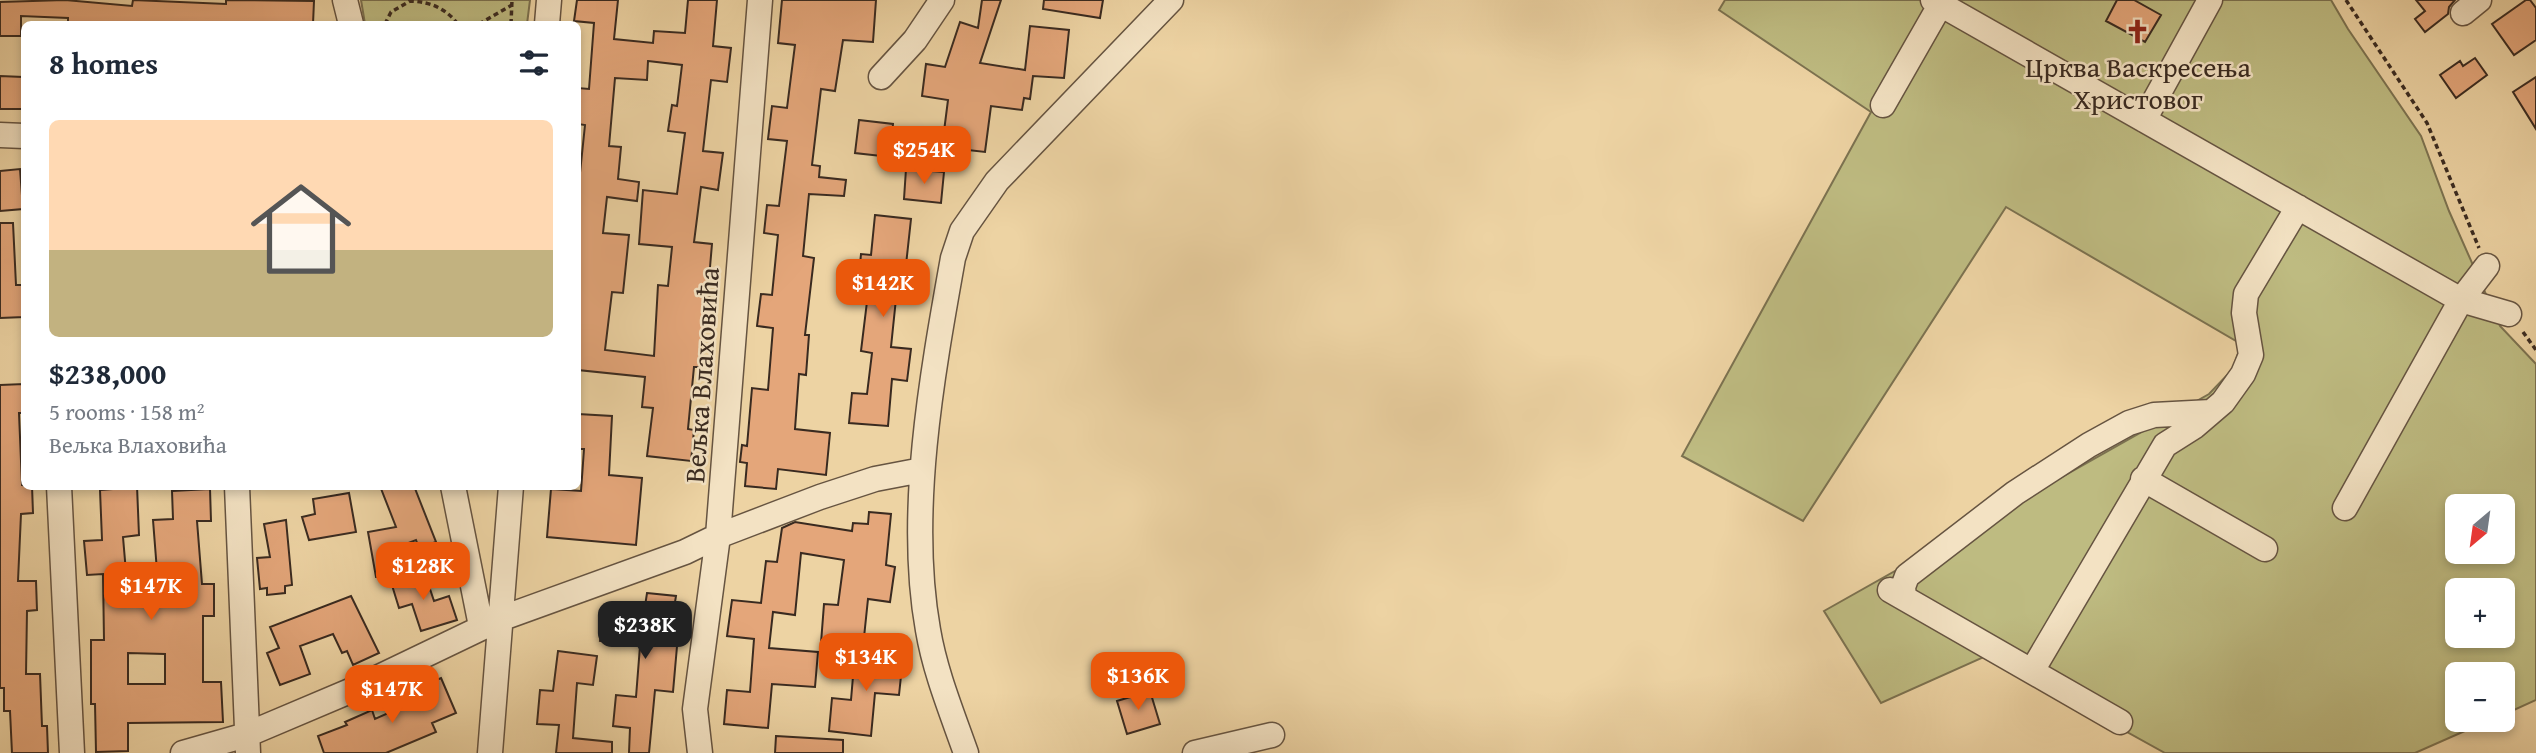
<!DOCTYPE html>
<meta charset="utf-8">
<style>
:root{--surface:#fff;--page:#f2f2f3;--text:#1f2937;--muted:#747a83;--line:#e0e1e3;--accent:#ea580c}
body{margin:0;font-family:"Gentium Book Plus",serif;background:var(--page);color:var(--text);height:100vh;display:flex;flex-direction:column;font-size:26px;white-space:nowrap}
*{box-sizing:border-box;margin:0}
p{font-size:23px;color:var(--muted)}
.icon{flex:none;width:38px;height:38px;fill:none;stroke:currentColor;stroke-width:2;stroke-linecap:round;stroke-linejoin:round}
.map{position:relative;flex:1;overflow:hidden}
.details{position:absolute;left:21px;top:21px;width:560px;height:469px;display:flex;flex-direction:column;background:var(--surface);border-radius:10px;box-shadow:0 4px 10px #0003}
.details>*{flex:none}
.needle{width:46px;rotate:209deg}
.controls{position:absolute;left:2445px;top:494px;display:grid;gap:14px}
.controls a{display:grid;place-items:center;width:70px;height:70px;border-radius:10px;background:var(--surface);box-shadow:0 4px 10px #0003;font-size:35px}
.price{position:absolute;translate:-50% -60px;padding:0 16px;border-radius:14px;background:var(--accent);color:#fff;font-size:23px;line-height:46px;filter:drop-shadow(0 2px 4px #0008)}
.price::after{content:'';position:absolute;left:50%;top:42px;width:21px;height:16px;margin-left:-10px;background:inherit;clip-path:polygon(0 0,100% 0,50% 100%)}
.price.on{background:#222;color:#fff}
ul{padding:0;list-style:none}
li{display:grid;align-content:center;gap:14px;height:371px;padding:0 28px}
li+li{border-top:2px solid var(--line)}
li span{display:grid;place-items:center;height:217px;border-radius:10px;color:#555}
li>.icon{margin-inline-start:auto}
span .icon{width:126px;height:126px;fill:#fffc;stroke-width:1}
li b{font-size:30px}
h2{display:flex;justify-content:space-between;align-items:center;height:84px;padding:0 28px;font-size:30px}
.map>svg:first-child{display:block}
.green{fill:#bebb81;stroke:#7c7250;stroke-width:2;fill-rule:evenodd}
.building{fill:#e4a67a;stroke:#392a20;stroke-width:2;fill-rule:evenodd}
.lines{fill:none;stroke-linecap:round;stroke-linejoin:round}
.minor-casing{stroke:#665441;stroke-width:27}
.path{stroke:#392a20;stroke-width:3.5;stroke-dasharray:5 3.5;stroke-linecap:butt}
.minor{stroke:#f3e2c3;stroke-width:24}
.labels{text-anchor:middle;dominant-baseline:central;stroke-width:5;stroke-linejoin:round;paint-order:stroke}
.poi-label{font-size:28px;fill:#392a20;stroke:#f3e2c3}
.street-label{font-size:28px;fill:#392a20;stroke:#f3e2c3}
</style>
<div class="map">
<svg width="2536" height="753" viewBox="0 0 2536 753">
<rect width="100%" height="100%" fill="#edd3a3"/>
<filter id="stains"><feTurbulence type="fractalNoise" baseFrequency=".00286" numOctaves="4"/><feColorMatrix values="0 0 0 0 .2 0 0 0 0 .09 0 0 0 0 .02 0 0 0 .5 -.17"/></filter>
<radialGradient id="worn" r=".72"><stop offset=".6" stop-color="#630" stop-opacity="0"/><stop offset="1" stop-color="#630" stop-opacity=".3"/></radialGradient>
<!-- green -->
<path class="green" d="M 361,0 L 530,0 L 527,24 L 365,24 Z
M 1725,0 L 2331,0 L 2348,29 L 2421,136 L 2449,211 L 2500,326 L 2536,364 L 2536,700 L 2503,715 L 2502,674 L 2457,674 L 2457,719 L 2492,719 L 2415,753 L 2165,753 L 1988,655 L 1881,703 L 1824,611 L 2209,394 L 2233,369 L 2241,344 L 2006,207 L 1803,521 L 1682,456 L 1871,112 L 1719,10 ZM 2457,506 L 2502,506 L 2502,551 L 2457,551 ZM 2457,590 L 2502,590 L 2502,635 L 2457,635 Z"/>
<!-- building -->
<path class="building" d="M 65,0 L 132,6 L 133,0 L 226,4 L 226,0 L 314,1 L 313,24 L 68,24 L 68,18 L 21,16 L 21,36 L 0,36 L 0,2 Z
M 577,0 L 618,0 L 614,39 L 653,43 L 654,31 L 685,33 L 688,0 L 717,0 L 713,46 L 731,48 L 727,82 L 711,80 L 703,151 L 723,153 L 718,190 L 701,187 L 694,242 L 712,244 L 708,290 L 710,290 L 708,312 L 704,311 L 701,367 L 694,367 L 688,429 L 694,430 L 691,461 L 647,456 L 653,408 L 642,407 L 645,377 L 578,370 L 578,192 L 585,125 L 578,124 L 578,88 L 589,89 L 594,23 L 574,21 ZM 648,61 L 682,65 L 677,106 L 672,105 L 668,131 L 685,133 L 677,194 L 643,190 L 639,244 L 672,247 L 668,286 L 658,285 L 654,356 L 605,350 L 612,292 L 623,293 L 629,235 L 603,233 L 607,197 L 637,201 L 639,182 L 618,179 L 621,147 L 609,146 L 615,78 L 647,80 Z
M 782,0 L 876,0 L 873,42 L 843,40 L 835,91 L 821,89 L 812,165 L 820,166 L 819,177 L 846,180 L 844,196 L 809,194 L 803,256 L 814,258 L 805,335 L 809,335 L 806,375 L 799,374 L 795,429 L 830,433 L 826,475 L 778,469 L 776,489 L 745,486 L 747,463 L 740,462 L 742,445 L 747,446 L 752,388 L 768,390 L 773,328 L 757,326 L 761,294 L 772,295 L 778,235 L 764,233 L 767,205 L 779,206 L 787,141 L 768,139 L 772,106 L 787,108 L 795,45 L 778,43 Z
M 982,0 L 1001,0 L 980,63 L 1025,70 L 1030,26 L 1069,30 L 1064,78 L 1033,76 L 1030,99 L 1024,98 L 1022,110 L 991,106 L 985,152 L 942,147 L 948,100 L 922,96 L 926,64 L 945,67 L 960,22 L 978,28 Z
M 1044,0 L 1103,0 L 1100,18 L 1043,9 Z
M 2117,0 L 2134,0 L 2161,15 L 2145,42 L 2106,21 Z
M 2416,0 L 2455,0 L 2449,7 L 2448,14 L 2425,32 L 2415,19 L 2425,11 Z
M 2526,0 L 2530,0 L 2536,8 L 2536,40 L 2514,55 L 2492,24 Z
M 2475,58 L 2487,75 L 2456,98 L 2440,75 L 2460,61 L 2463,66 Z
M 0,76 L 23,77 L 22,109 L 0,109 Z
M 2536,77 L 2536,129 L 2513,92 Z
M 859,120 L 893,124 L 890,157 L 855,153 Z
M 20,169 L 23,209 L 0,211 L 0,171 Z
M 906,169 L 944,172 L 941,203 L 904,199 Z
M 875,215 L 911,219 L 906,265 L 913,265 L 910,290 L 897,289 L 891,347 L 911,349 L 907,381 L 892,379 L 888,426 L 849,423 L 852,393 L 867,394 L 872,353 L 861,351 L 870,277 L 859,276 L 861,254 L 871,255 Z
M 0,223 L 13,223 L 16,285 L 24,285 L 24,317 L 0,318 Z
M 24,384 L 24,413 L 19,413 L 22,485 L 32,486 L 33,513 L 21,514 L 18,581 L 36,581 L 37,610 L 27,611 L 26,674 L 40,674 L 42,726 L 47,726 L 48,753 L 12,753 L 10,711 L 4,711 L 4,688 L 0,688 L 0,385 Z
M 578,414 L 612,416 L 609,475 L 642,478 L 636,545 L 547,537 L 551,489 L 581,491 L 584,449 L 578,449 Z
M 112,486 L 137,486 L 139,535 L 123,537 L 127,584 L 158,584 L 153,520 L 173,519 L 172,491 L 210,489 L 211,521 L 197,521 L 202,584 L 214,584 L 214,616 L 203,616 L 203,682 L 221,682 L 223,722 L 128,723 L 128,751 L 96,752 L 95,704 L 91,704 L 91,640 L 104,640 L 103,574 L 87,575 L 84,541 L 102,540 L 100,490 L 112,489 ZM 128,653 L 165,654 L 165,684 L 128,684 Z
M 380,486 L 414,486 L 436,542 L 419,548 L 416,540 L 388,551 L 392,576 L 376,577 L 368,532 L 396,527 Z
M 349,493 L 356,532 L 309,540 L 302,517 L 315,514 L 313,499 Z
M 869,512 L 891,514 L 886,565 L 895,567 L 890,602 L 868,599 L 863,647 L 821,643 L 824,604 L 838,605 L 844,560 L 801,553 L 795,615 L 773,612 L 769,648 L 818,652 L 815,687 L 772,684 L 768,728 L 724,724 L 727,690 L 750,692 L 754,639 L 727,636 L 732,600 L 761,603 L 766,561 L 777,562 L 782,528 L 795,522 L 852,531 L 853,523 L 868,524 Z
M 286,520 L 292,585 L 285,586 L 285,593 L 267,595 L 267,588 L 260,589 L 257,558 L 270,557 L 264,524 Z
M 424,571 L 434,601 L 449,596 L 457,620 L 421,631 L 412,604 L 399,608 L 391,582 Z
M 647,593 L 676,596 L 674,608 L 683,609 L 680,635 L 678,635 L 673,692 L 655,690 L 649,753 L 629,753 L 630,728 L 613,726 L 616,695 L 636,697 L 640,646 L 600,641 L 603,613 L 614,609 L 644,613 Z
M 351,596 L 379,653 L 353,665 L 347,651 L 342,653 L 333,634 L 300,646 L 310,674 L 280,685 L 267,653 L 279,648 L 270,627 Z
M 558,651 L 597,656 L 593,685 L 577,683 L 573,738 L 612,742 L 612,753 L 556,753 L 559,725 L 537,724 L 540,690 L 553,691 Z
M 855,653 L 903,657 L 899,695 L 875,693 L 871,736 L 829,731 L 832,698 L 851,700 Z
M 441,678 L 456,713 L 432,723 L 436,732 L 386,753 L 324,753 L 318,736 L 347,725 L 345,722 L 372,710 L 375,719 L 418,700 L 414,690 Z
M 1150,691 L 1160,724 L 1127,734 L 1117,701 Z
M 776,736 L 843,740 L 843,753 L 775,753 Z"/>
<g class="lines">
<defs>
<path id="minor" d="M 345,0 L 351,24
M 1933,0 L 2461,300 L 2509,314
M 2463,13 L 2479,0
M 547,24 L 549,0
M 881,77 L 915,40 L 942,0
M 1883,105 L 1943,0
M 2144,120 L 2210,0
M 0,135 L 24,136
M 2143,479 L 2265,549
M 59,486 L 72,753
M 237,486 L 248,753
M 453,486 L 481,626
M 2345,508 L 2461,300 L 2487,266
M 1890,590 L 2120,722
M 1904,597 L 1903,587 L 1907,576 L 2015,493 L 2089,445 L 2129,423 L 2154,415 L 2211,412
M 2032,671 L 2165,445 L 2195,426 L 2223,402 L 2243,374 L 2251,355 L 2244,313 L 2246,294 L 2298,207
M 183,753 L 246,735 L 350,691 L 500,619 L 685,552 L 718,536 L 820,497 L 875,479 L 922,470
M 490,753 L 511,486
M 700,753 L 695,709 L 718,536 L 760,0
M 966,753 C 952,713 935,672 928,630 C 907,513 932,375 953,258 L 962,231 L 997,181 L 1171,0
M 1195,753 L 1272,735"/>
</defs>
<!-- minor casing -->
<use href="#minor" class="minor-casing"/>
<!-- path -->
<path class="path" d="M 2346,0 L 2427,123 L 2479,248
M 385,24 L 391,12 L 410,1 C 431,2 445,8 458,24
M 479,24 L 512,5
M 511,24 L 512,0
M 2523,332 L 2536,350"/>
<!-- minor -->
<use href="#minor" class="minor"/>
</g>
<!-- icons -->
<defs>
<symbol id="church-bare" viewBox="-9 -9 18 18"><path d="M-1.2-6h2.4v3.5h3.3v2.4h-3.3V6h-2.4V-.1h-3.3v-2.4h3.3Z" fill="#8f2418" stroke="#f3e2c3" stroke-width="2.5" paint-order="stroke"/></symbol>
</defs>
<g fill-rule="evenodd">
<use href="#church-bare" x="2120" y="14" width="35" height="35"/>
</g>
<g class="labels">
<!-- poi labels -->
<g class="poi-label">
<text x="2138" y="66">Црква Васкресења<tspan x="2138" dy="32">Христовог</tspan></text>
</g>
<!-- street labels -->
<g class="street-label">
<text transform="translate(701 375) rotate(-86)">Вељка Влаховића</text>
</g>
</g>
<rect width="100%" height="100%" filter="url(#stains)"/>
<rect width="100%" height="100%" fill="url(#worn)"/>
</svg>
<div class="controls">
<a><svg class="needle" viewBox="-14 -14 28 28"><path d="M0-13l5 13h-10z" fill="#e53935"/><path d="M0 13l5-13h-10z" fill="#747a83"/></svg></a>
<a>+</a>
<a>−</a>
</div>
<b class="price" style="left:924px;top:186px">$254K</b>
<b class="price" style="left:883px;top:319px">$142K</b>
<b class="price" style="left:423px;top:602px">$128K</b>
<b class="price" style="left:151px;top:622px">$147K</b>
<b class="price on" style="left:645px;top:661px">$238K</b>
<b class="price" style="left:866px;top:693px">$134K</b>
<b class="price" style="left:1138px;top:712px">$136K</b>
<b class="price" style="left:392px;top:725px">$147K</b>
<section class="details">
<h2>8 homes<svg class="icon" aria-label="filters" viewBox="0 0 24 24"><path d="M4 7h16M4 17h16"/><circle cx="9" cy="7" r="2"/><circle cx="15" cy="17" r="2"/></svg></h2>
<ul>
<li><span style="background:linear-gradient(#ffd9b3 60%,#c2b280 0)"><svg class="icon" aria-label="home" viewBox="0 0 24 24"><path d="M3 11l9-7 9 7M6 9v11h12V9"/></svg></span><div><b>$238,000</b><p>5 rooms · 158 m²</p><p>Вељка Влаховића</p></div></li>
</ul>
</section>
</div>
